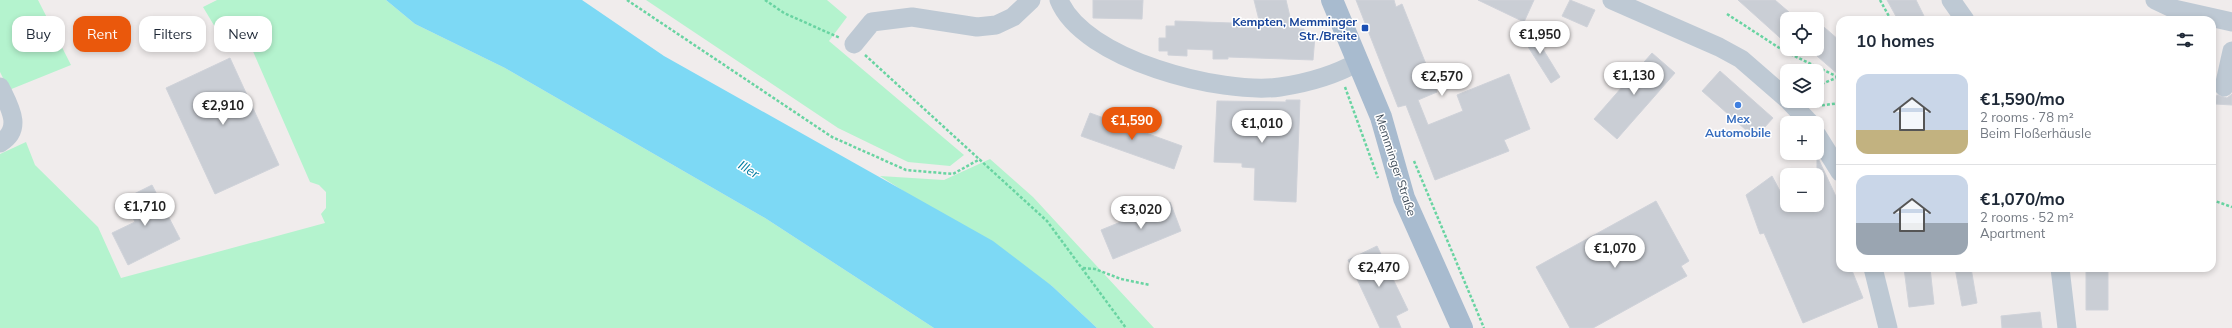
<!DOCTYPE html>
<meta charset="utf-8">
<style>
:root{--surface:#fff;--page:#f2f2f3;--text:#1f2937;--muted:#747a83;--line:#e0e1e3;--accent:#ea580c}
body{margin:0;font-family:Mulish,sans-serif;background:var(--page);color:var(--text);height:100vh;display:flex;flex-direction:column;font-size:15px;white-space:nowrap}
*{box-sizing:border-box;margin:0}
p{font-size:13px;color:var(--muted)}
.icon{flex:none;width:22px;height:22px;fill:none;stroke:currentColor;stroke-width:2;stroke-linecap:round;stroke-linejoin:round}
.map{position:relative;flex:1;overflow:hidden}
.sheet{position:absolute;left:1836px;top:16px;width:380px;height:256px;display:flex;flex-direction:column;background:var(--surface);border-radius:12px;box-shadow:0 2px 6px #0003}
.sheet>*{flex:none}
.banner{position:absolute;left:12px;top:16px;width:380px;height:36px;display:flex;gap:8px}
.controls{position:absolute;left:1780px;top:12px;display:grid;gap:8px}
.controls a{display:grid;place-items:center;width:44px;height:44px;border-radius:8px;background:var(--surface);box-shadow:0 2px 6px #0003;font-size:20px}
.price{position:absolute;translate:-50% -34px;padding:0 9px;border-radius:14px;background:#fff;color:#222;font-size:13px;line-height:26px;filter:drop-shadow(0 1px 2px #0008)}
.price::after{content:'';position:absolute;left:50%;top:24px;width:12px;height:9px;margin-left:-6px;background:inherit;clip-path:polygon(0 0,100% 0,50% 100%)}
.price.selected{background:var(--accent);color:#fff}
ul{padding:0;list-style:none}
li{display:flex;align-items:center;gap:12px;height:100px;padding:0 20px}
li+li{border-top:1px solid var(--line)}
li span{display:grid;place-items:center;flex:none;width:112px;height:80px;border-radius:12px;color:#555}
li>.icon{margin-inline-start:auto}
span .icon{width:48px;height:48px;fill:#fffc;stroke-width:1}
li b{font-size:17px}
h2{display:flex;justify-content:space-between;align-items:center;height:48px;padding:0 20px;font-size:17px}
.pill{padding:0 14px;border-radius:12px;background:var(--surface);box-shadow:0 2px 6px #0003;font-size:14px;line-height:36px}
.pill.selected{background:var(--accent);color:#fff}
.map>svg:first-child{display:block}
.green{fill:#b4f3ce}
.water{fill:#7dd9f5}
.building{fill:#caced5;stroke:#cfd2d9}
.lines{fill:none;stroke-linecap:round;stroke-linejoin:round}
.path{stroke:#69d4a2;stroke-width:2.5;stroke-dasharray:3 2;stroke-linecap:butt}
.minor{stroke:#bec9d4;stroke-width:19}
.major{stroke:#a8bbcf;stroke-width:22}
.transit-dot{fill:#1a4fb4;stroke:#fff;stroke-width:1.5}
.shop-dot{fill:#3f7fe0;stroke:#fff;stroke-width:1.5}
.labels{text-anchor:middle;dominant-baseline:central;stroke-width:3;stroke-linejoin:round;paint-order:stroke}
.transit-label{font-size:12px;font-weight:bold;fill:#164399;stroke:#fff;text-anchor:end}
.shop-label{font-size:12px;font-weight:bold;fill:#366cbe;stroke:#fff}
.street-label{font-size:12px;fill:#434f5c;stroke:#fff}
.water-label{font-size:13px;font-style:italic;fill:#027ca2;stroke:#fff}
</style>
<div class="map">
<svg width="2232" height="328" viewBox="0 0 2232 328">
<rect width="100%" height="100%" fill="#f0ecec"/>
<!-- green -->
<path class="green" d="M 0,0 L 38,0 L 71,65 L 9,90 L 0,72 Z
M 217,0 L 386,0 L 415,24 L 505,68 L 765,218 L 934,328 L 0,328 L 0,154 L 26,142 L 35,165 L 98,227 L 121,278 L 325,223 L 321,214 L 326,208 L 326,192 L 319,185 L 310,182 L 248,40 L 224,42 L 203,7 Z
M 646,0 L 827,0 L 847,17 L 829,41 L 964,155 L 950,166 L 908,162 L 838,128 Z
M 990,159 L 1033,197 L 1154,328 L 1097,328 L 1052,286 L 880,176 L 944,180 Z"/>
<!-- water -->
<path class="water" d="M 386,0 L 582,0 L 664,56 L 993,241 L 1052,286 L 1097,328 L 934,328 L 765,218 L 505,68 L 415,24 Z"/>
<!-- building -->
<path class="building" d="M 1093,0 L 1143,0 L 1142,19 L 1093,18 Z
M 1254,0 L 1286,0 L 1291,21 L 1300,22 L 1299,29 L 1304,29 L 1304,35 L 1315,36 L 1313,60 L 1228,57 L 1228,59 L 1213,59 L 1213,50 L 1187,49 L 1187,56 L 1168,55 L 1168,51 L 1159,51 L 1159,38 L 1166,38 L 1166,26 L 1175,26 L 1175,21 L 1260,24 Z
M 1356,0 L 1394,0 L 1396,7 L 1402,4 L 1437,92 L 1418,100 L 1428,125 L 1463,111 L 1457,95 L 1509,74 L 1530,129 L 1504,140 L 1509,151 L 1435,180 L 1406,105 L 1398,107 Z
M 1478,0 L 1534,0 L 1524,22 Z
M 1570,0 L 1595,10 L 1587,27 L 1562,16 Z
M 1738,0 L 1775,0 L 1797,19 L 1787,19 L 1787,44 Z
M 1887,0 L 1916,0 L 1926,20 L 1898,20 Z
M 1817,21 L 1840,41 L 1840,76 L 1817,56 Z
M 1530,28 L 1560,77 L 1551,83 L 1520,34 Z
M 1652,53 L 1675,73 L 1617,139 L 1594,119 Z
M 230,58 L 279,165 L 215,194 L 166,88 Z
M 1720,71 L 1773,118 L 1755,138 L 1702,91 Z
M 2232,94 L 2232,105 L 2215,104 L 2217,95 L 2227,98 Z
M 1286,100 L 1300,100 L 1296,202 L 1254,200 L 1255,168 L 1242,167 L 1242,163 L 1214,162 L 1217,101 L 1286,102 Z
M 1090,113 L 1182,146 L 1174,169 L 1081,136 Z
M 1817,156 L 1840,205 L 1840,268 L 1851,268 L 1863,298 L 1803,323 L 1764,233 L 1760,234 L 1746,195 L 1772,176 L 1780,191 L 1787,188 L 1787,205 L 1817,205 Z
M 152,185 L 180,239 L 128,265 L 112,233 L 135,222 L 124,199 Z
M 1656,201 L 1689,261 L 1681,266 L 1687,276 L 1593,328 L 1570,328 L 1536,267 Z
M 1170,202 L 1181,231 L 1113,259 L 1101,230 Z
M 1377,246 L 1408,310 L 1396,316 L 1401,328 L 1380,328 L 1348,260 Z
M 1904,268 L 1930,268 L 1934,304 L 1909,307 Z
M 1955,268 L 1971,268 L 1977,303 L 1962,306 Z
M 2086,268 L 2108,268 L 2108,310 L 2086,310 Z
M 2040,312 L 2042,328 L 2002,328 L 2001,316 Z"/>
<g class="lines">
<!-- path -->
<path class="path" d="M 627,0 L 832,137 L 906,170 L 953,174 L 980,159
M 765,0 L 784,13 L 840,38
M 1880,0 L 1891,20
M 1727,14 L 1784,51 L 1840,78
M 865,55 L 1047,221 L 1126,328
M 1817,86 L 1836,78
M 1345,87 L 1378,178
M 1817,106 L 1840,103
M 1414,161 L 1484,328
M 2212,200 L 2232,207
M 1083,268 L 1095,269 L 1121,279 L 1150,285"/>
<!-- minor -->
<path class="minor" d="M 1059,0 C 1083,60 1222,95 1280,87 C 1307,83 1335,75 1358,62
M 1612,0 L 1719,47 L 1741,59 L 1787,99
M 1951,0 L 1965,20
M 2155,0 L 2174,9 L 2232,22
M 854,44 L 872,22 L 912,17 L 977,27 L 996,25 L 1013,17 L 1031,0
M 0,87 C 9,106 24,129 0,143
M 2224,87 L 2232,51
M 1789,101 L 1810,123
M 1817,135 L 1840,172
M 1873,268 L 1888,328
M 2060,268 L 2067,328"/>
<!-- major -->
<path class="major" d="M 1332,0 L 1381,117 L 1404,198 L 1462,328"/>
</g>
<!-- markers -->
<rect class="transit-dot" x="1361" y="24" width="8" height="8" rx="2"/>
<circle class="shop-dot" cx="1738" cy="105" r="4"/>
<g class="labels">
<!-- transit labels -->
<g class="transit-label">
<text x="1357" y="21">Kempten, Memminger<tspan x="1357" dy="14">Str./Breite</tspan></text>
</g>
<!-- shop labels -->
<g class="shop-label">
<text x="1738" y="118">Mex<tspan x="1738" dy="14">Automobile</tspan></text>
</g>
<!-- street labels -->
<g class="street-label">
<text transform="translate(1396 165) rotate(72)">Memminger Straße</text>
</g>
<!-- water labels -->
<g class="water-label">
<text transform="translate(749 169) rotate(32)">Iller</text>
</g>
</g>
</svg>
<div class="controls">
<a><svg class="icon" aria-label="locate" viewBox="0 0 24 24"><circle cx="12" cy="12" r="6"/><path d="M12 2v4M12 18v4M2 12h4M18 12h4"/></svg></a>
<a><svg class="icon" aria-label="layers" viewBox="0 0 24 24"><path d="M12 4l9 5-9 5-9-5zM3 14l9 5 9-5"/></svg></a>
<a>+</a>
<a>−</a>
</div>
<b class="price" style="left:1540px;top:55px">€1,950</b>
<b class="price" style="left:1634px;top:96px">€1,130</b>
<b class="price" style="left:1442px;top:97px">€2,570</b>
<b class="price" style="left:223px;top:126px">€2,910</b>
<b class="price selected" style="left:1132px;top:141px">€1,590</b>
<b class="price" style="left:1262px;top:144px">€1,010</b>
<b class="price" style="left:145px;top:227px">€1,710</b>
<b class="price" style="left:1141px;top:230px">€3,020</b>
<b class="price" style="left:1615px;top:269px">€1,070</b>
<b class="price" style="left:1379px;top:288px">€2,470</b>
<div class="banner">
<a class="pill">Buy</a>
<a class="pill selected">Rent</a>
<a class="pill">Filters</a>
<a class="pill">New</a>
</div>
<section class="sheet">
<h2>10 homes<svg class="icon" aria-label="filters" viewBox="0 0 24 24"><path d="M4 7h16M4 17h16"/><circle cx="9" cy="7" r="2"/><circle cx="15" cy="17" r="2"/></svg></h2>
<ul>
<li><span style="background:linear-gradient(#c9d6e8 70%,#c2b280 0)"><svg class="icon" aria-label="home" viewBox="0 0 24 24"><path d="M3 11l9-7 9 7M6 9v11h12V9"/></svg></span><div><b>€1,590/mo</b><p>2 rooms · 78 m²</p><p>Beim Floßerhäusle</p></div></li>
<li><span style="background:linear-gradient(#c9d6e8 60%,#9aa5b1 0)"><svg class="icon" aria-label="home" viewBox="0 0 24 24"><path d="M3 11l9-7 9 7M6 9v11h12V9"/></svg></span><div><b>€1,070/mo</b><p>2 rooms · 52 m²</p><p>Apartment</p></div></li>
</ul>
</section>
</div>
